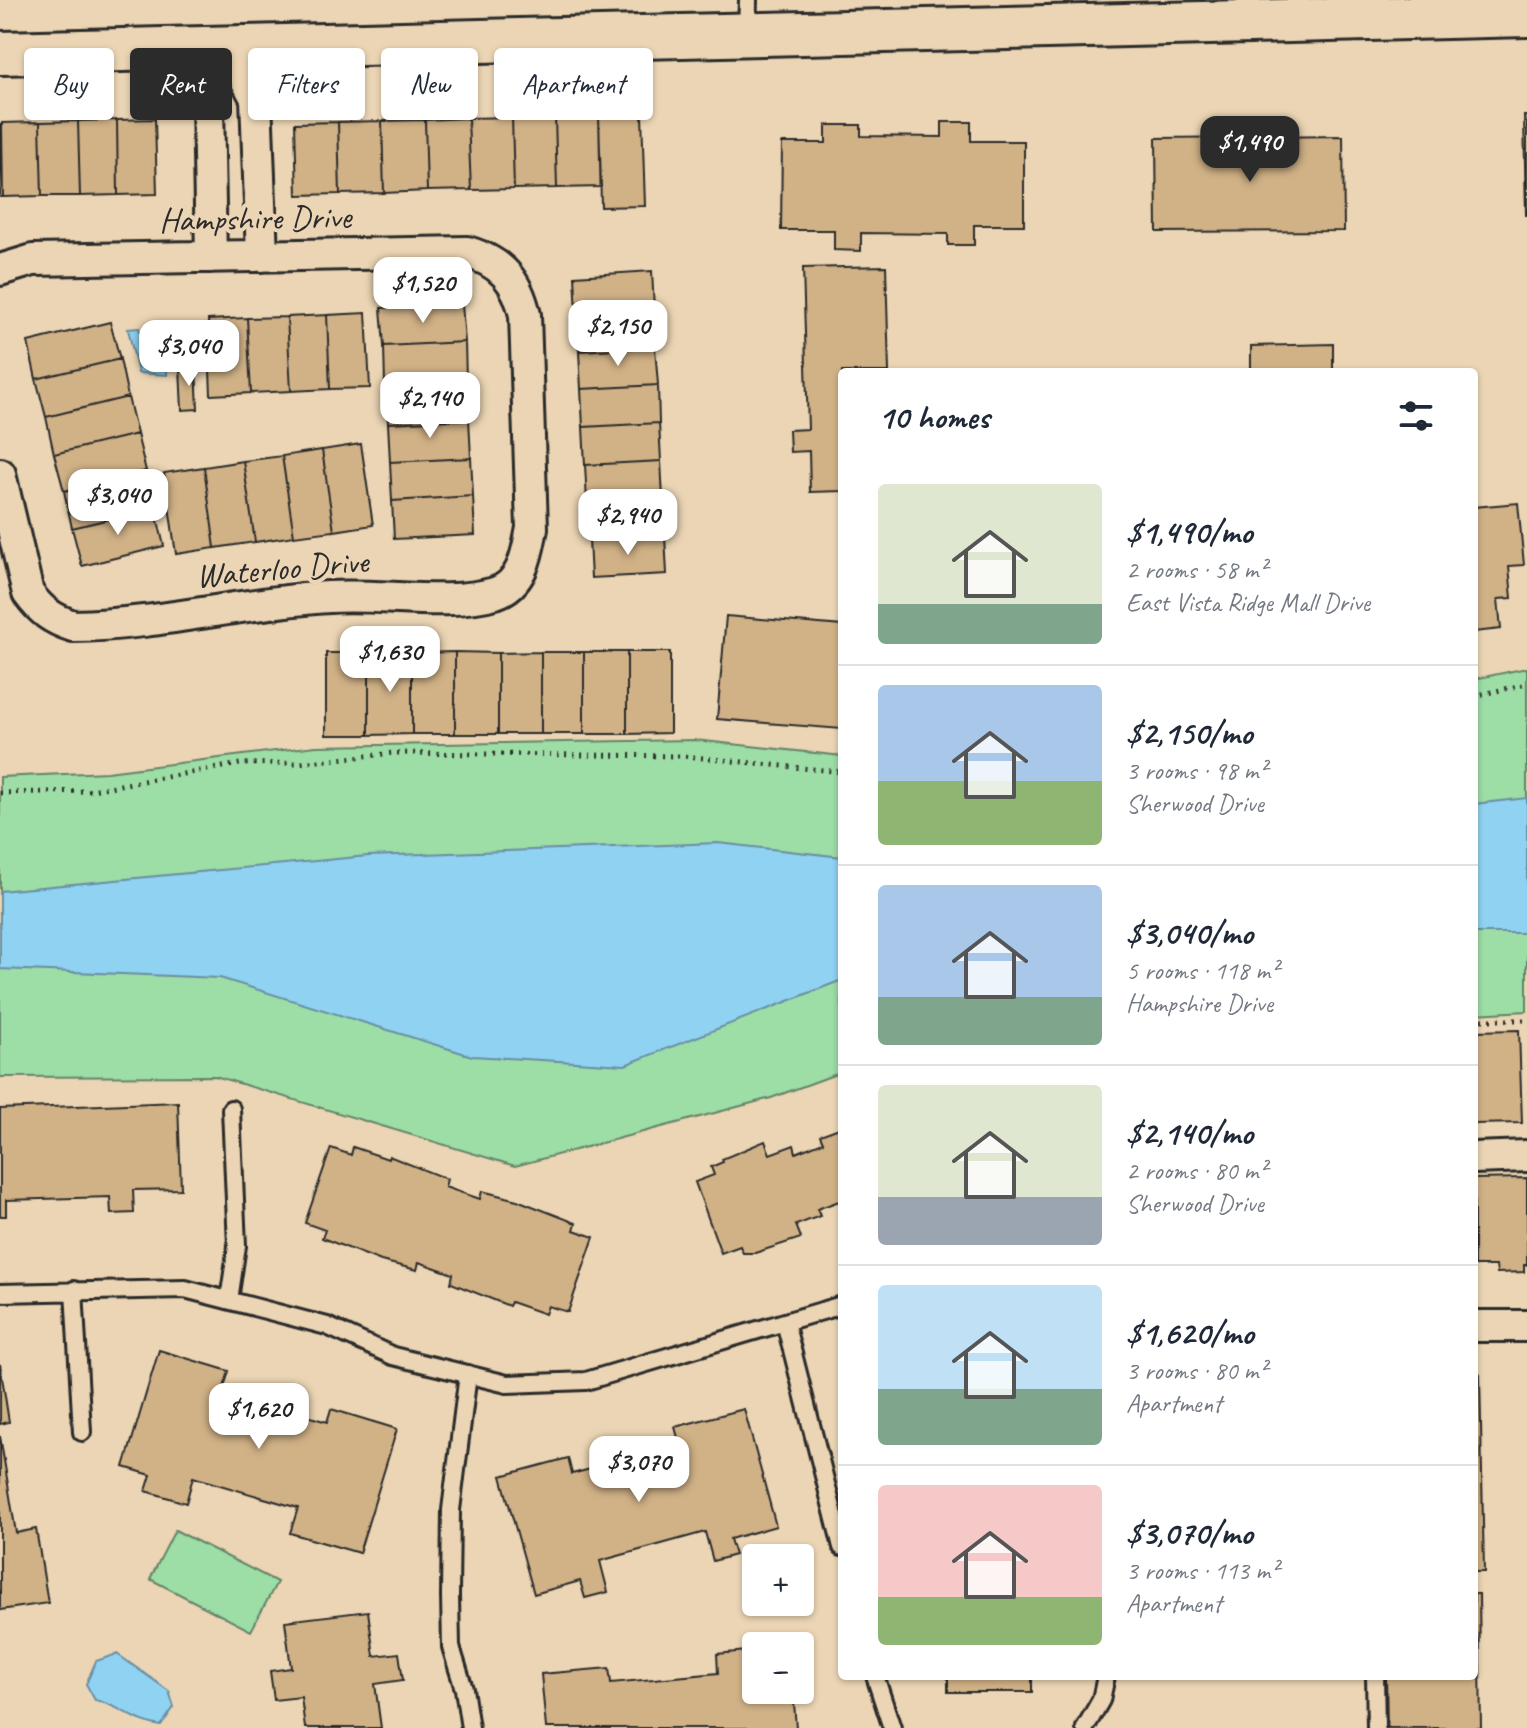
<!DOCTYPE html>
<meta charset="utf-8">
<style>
:root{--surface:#fff;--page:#f2f2f3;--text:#1f2937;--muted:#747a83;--line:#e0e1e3;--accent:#2b2b2b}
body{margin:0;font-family:Caveat,sans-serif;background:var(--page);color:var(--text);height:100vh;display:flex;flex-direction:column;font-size:30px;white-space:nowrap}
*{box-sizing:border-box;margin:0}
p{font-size:26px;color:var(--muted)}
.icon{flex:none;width:44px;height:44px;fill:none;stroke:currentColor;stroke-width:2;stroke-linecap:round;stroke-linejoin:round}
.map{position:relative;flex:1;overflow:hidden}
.panel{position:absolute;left:838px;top:368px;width:640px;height:1312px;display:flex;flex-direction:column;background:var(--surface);border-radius:8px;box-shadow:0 2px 6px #0004}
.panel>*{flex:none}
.banner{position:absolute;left:24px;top:48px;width:694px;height:72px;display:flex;gap:16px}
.tools{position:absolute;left:742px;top:1544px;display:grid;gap:16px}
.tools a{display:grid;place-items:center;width:72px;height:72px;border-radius:8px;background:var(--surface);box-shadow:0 2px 6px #0004;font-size:40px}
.price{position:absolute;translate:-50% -68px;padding:0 18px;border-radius:16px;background:#fff;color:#222;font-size:26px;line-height:52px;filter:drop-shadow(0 2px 4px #0008)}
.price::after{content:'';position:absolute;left:50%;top:48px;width:24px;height:18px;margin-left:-12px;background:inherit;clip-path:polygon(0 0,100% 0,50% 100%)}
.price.active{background:var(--accent);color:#fff}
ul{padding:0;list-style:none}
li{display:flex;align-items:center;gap:24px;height:200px;padding:0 40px}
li+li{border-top:2px solid var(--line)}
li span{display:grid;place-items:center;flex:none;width:224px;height:160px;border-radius:8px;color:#555}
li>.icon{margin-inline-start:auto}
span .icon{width:96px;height:96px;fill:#fffc;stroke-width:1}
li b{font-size:34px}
h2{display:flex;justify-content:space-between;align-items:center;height:96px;padding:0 40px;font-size:34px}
.chip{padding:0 28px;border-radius:8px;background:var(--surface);box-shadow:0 2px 6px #0004;font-size:28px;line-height:72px}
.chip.active{background:var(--accent);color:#fff}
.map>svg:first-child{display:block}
.green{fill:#9ddda6;stroke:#648468;stroke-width:2}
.water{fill:#90d2f1;stroke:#688fa2;stroke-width:2}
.building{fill:#d1b287;stroke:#2b2b2b;stroke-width:2}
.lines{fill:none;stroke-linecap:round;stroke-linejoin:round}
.service-casing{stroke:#2b2b2b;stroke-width:22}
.minor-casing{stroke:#2b2b2b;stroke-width:36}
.secondary-casing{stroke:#2b2b2b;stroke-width:48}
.path{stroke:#2b2b2b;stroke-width:5;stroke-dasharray:2 6;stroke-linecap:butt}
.service{stroke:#ebd5b4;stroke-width:16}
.minor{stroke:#ebd5b4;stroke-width:30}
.secondary{stroke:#ebd5b4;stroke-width:42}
.labels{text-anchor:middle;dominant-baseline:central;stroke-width:8;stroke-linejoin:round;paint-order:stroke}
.street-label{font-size:34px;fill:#2b2b2b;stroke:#ebd5b4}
</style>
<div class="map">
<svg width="1527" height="1728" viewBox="0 0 1527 1728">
<rect width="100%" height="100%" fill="#ebd5b4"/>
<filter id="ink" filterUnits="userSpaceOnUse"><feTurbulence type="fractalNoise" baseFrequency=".0125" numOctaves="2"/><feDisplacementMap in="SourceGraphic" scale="16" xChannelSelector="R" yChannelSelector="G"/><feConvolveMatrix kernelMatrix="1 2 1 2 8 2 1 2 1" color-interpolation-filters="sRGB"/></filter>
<g filter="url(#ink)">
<!-- green -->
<path class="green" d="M 1527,668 L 1527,1011 L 1474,1014 L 1474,679 Z
M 695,740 L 842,756 L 842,1072 L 771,1098 L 515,1166 L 215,1076 L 0,1077 L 0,777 L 107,772 L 316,746 Z
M 175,1530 L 277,1582 L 251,1631 L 150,1579 Z"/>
<!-- water -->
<path class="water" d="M 139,328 L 140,332 L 160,330 L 160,362 L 167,364 L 167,375 L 138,373 L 128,329 Z
M 1527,798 L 1527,933 L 1474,933 L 1474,804 Z
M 718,843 L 842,857 L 842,980 L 625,1065 L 472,1056 L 220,978 L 0,969 L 0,891 L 368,856 Z
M 117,1654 L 169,1691 L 174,1707 L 161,1726 C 136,1723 119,1705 95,1700 L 86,1684 L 96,1661 Z"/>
<!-- building -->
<path class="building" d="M 642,114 L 645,206 L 601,207 L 599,115 Z
M 599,115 L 601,187 L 557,188 L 555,116 Z
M 555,116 L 557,188 L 514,189 L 512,117 Z
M 1524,116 L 1527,116 L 1527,215 L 1526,215 Z
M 512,117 L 514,189 L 471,190 L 468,118 Z
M 468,118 L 471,190 L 427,191 L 425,120 Z
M 155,119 L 157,194 L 118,195 L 117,120 Z
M 117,120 L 118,195 L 80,196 L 78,121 Z
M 425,120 L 427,191 L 384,193 L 382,121 Z
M 78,121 L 80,196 L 42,196 L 40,122 Z
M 382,121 L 384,193 L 340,194 L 338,122 Z
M 40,122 L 42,196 L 3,197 L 2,123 Z
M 338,122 L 340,194 L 297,195 L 295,123 Z
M 942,122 L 971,122 L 971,141 L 1024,141 L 1024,225 L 974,225 L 974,245 L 948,245 L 948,234 L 861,233 L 861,251 L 834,250 L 834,230 L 781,230 L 782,143 L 826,143 L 826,125 L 861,125 L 861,136 L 942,137 Z
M 0,123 L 3,197 L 0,197 Z
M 1343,136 L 1344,231 L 1157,232 L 1156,138 Z
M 886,266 L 889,372 L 842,372 L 842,491 L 810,492 L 809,451 L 790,452 L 789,430 L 808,429 L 803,268 Z
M 652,271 L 654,309 L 577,313 L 575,276 Z
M 462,304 L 465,342 L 384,346 L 381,308 Z
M 654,309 L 655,347 L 579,351 L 577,313 Z
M 366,313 L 370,388 L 330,389 L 327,315 Z
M 327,315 L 330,389 L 291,391 L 287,317 Z
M 287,317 L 291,391 L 251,393 L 247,318 Z
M 247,318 L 251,393 L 211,395 L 208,320 Z
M 110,322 L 120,359 L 36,379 L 28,342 Z
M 465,342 L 466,380 L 385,385 L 384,346 Z
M 1333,344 L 1333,372 L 1251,372 L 1251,346 Z
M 655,347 L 658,385 L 581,389 L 579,351 Z
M 120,359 L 128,397 L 46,417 L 36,379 Z
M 196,367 L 198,409 L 182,410 L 180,368 Z
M 466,380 L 469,419 L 388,423 L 385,385 Z
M 658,385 L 659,423 L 583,427 L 581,389 Z
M 128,397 L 137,434 L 54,454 L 46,417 Z
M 469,419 L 471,458 L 390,462 L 388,423 Z
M 659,423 L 661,461 L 585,465 L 583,427 Z
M 137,434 L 146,471 L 64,491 L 54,454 Z
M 361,444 L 373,525 L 334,531 L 322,450 Z
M 322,450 L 334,531 L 294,536 L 282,456 Z
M 282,456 L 294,536 L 255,542 L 243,461 Z
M 471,458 L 473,496 L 392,501 L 390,462 Z
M 243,461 L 255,542 L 215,548 L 204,467 Z
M 661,461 L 663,498 L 587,502 L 585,465 Z
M 204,467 L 215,548 L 176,554 L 164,473 Z
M 146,471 L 155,508 L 72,528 L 64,491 Z
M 473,496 L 475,535 L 394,539 L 392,501 Z
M 663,498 L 665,536 L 589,540 L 587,502 Z
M 1518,503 L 1524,565 L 1509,566 L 1512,598 L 1498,599 L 1501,629 L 1474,632 L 1474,507 Z
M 155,508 L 164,546 L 82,566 L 72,528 Z
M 665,536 L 667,574 L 591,578 L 589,540 Z
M 726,616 L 842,626 L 842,729 L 717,719 Z
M 455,652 L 498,653 L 498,734 L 455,734 Z
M 455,652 L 455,734 L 412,734 L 412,653 Z
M 541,652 L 584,652 L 584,734 L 541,734 Z
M 541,652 L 541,734 L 498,734 L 498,653 Z
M 584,652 L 627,652 L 627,734 L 584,734 Z
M 627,652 L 670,652 L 670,733 L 627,734 Z
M 326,653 L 369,653 L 369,735 L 326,735 Z
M 369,653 L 412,653 L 412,734 L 369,735 Z
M 1519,1030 L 1522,1123 L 1474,1124 L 1474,1031 Z
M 178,1102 L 181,1189 L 133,1190 L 134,1213 L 111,1214 L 110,1197 L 6,1200 L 6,1216 L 0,1216 L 0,1109 Z
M 842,1127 L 842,1200 L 817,1209 L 820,1216 L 796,1225 L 801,1238 L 755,1253 L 743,1253 L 740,1246 L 721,1253 L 695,1182 L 714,1175 L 711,1167 L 723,1162 L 722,1159 L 765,1141 L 770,1154 L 794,1145 L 796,1153 L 823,1142 L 820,1135 Z
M 353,1147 L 388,1159 L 389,1156 L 447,1179 L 445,1187 L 480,1199 L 482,1191 L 517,1200 L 576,1223 L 574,1230 L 594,1237 L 568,1312 L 548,1306 L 545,1314 L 511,1302 L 509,1306 L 451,1283 L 453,1274 L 419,1262 L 417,1270 L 381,1261 L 322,1238 L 325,1230 L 305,1223 L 331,1148 L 351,1155 Z
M 1527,1178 L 1527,1265 L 1524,1265 L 1524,1272 L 1497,1273 L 1496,1266 L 1474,1266 L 1474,1179 Z
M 159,1350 L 229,1371 L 223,1391 L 327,1422 L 331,1409 L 397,1429 L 359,1553 L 290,1533 L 298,1508 L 193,1477 L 186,1503 L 146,1491 L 151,1475 L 124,1467 Z
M 0,1364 L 9,1422 L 0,1424 Z
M 1480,1375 L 1484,1572 L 1474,1572 L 1474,1376 Z
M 744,1409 L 776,1526 L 730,1539 L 735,1555 L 713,1561 L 705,1532 L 600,1561 L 608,1592 L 585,1598 L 580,1581 L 534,1594 L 501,1476 L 568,1458 L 572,1474 L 680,1445 L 675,1427 Z
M 0,1436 L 16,1533 L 36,1529 L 48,1603 L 0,1610 Z
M 1474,1594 L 1479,1594 L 1481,1728 L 1387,1728 L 1386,1676 L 1474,1676 Z
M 368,1611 L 374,1656 L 399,1653 L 403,1680 L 375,1684 L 381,1728 L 305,1728 L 301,1697 L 274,1700 L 270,1671 L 291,1668 L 285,1621 Z
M 756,1650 L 756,1690 L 793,1690 L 796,1728 L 546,1728 L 541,1674 L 609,1668 L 611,1683 L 718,1673 L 717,1654 Z
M 948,1676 L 1032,1676 L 1032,1692 L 948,1692 Z"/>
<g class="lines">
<defs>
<path id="service" d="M 747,34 L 748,0
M 74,1290 L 82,1432
M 0,1293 L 185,1289 L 327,1326 L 393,1356 L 507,1384 L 586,1381 L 842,1305
M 229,1300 L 237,1246 L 231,1109
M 785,1322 L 842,1547
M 468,1374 L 451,1510 L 450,1596 L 451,1647 L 464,1689 L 470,1728
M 875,1676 L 892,1728
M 1375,1676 L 1376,1728
M 1085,1728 L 1101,1700 L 1106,1676"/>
<path id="minor" d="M 229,48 L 256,98 L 262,256
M 211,257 L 208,104 L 229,48
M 0,270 L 33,260 L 467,252 C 501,262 517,280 525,315 L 532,528 C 527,554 523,584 495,593 C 446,607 380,593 329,597 C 244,602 159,625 73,626 C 52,619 41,611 28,593 L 0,474
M 1474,1158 L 1527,1156
M 1474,1326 L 1527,1326"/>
<path id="secondary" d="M 0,53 L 1527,15"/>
</defs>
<!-- service casing -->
<use href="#service" class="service-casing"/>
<!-- minor casing -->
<use href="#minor" class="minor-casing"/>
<!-- secondary casing -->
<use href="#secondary" class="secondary-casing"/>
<!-- path -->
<path class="path" d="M 1474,696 L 1527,684
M 0,793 L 86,791 L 240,764 L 300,763 L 394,753 L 683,756 L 842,772
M 1474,1020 L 1527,1020"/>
<!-- service -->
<use href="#service" class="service"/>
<!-- minor -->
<use href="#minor" class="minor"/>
<!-- secondary -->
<use href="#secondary" class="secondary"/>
</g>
</g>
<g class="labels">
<!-- street labels -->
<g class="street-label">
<text transform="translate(255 218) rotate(-1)">Hampshire Drive</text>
<text transform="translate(282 568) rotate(-5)">Waterloo Drive</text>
</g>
</g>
</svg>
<div class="tools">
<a>+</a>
<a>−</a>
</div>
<b class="price active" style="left:1250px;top:184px">$1,490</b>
<b class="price" style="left:423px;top:325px">$1,520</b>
<b class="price" style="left:618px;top:368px">$2,150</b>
<b class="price" style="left:189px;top:388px">$3,040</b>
<b class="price" style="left:430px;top:440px">$2,140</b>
<b class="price" style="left:118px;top:537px">$3,040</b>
<b class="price" style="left:628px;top:557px">$2,940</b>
<b class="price" style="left:390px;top:694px">$1,630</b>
<b class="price" style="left:259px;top:1451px">$1,620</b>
<b class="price" style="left:639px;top:1504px">$3,070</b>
<div class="banner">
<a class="chip">Buy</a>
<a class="chip active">Rent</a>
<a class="chip">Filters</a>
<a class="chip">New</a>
<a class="chip">Apartment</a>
</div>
<section class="panel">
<h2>10 homes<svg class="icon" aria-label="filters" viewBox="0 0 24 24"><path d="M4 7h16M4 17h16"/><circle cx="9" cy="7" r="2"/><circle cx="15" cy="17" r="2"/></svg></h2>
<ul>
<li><span style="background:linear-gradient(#dfe7d0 75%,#7fa58c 0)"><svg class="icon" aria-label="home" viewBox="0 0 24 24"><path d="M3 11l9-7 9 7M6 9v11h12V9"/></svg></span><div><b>$1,490/mo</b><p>2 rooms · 58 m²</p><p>East Vista Ridge Mall Drive</p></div></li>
<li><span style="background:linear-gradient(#a9c7e8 60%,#8fb573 0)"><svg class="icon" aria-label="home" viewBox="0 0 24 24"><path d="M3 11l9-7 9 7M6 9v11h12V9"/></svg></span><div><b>$2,150/mo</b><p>3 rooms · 98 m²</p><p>Sherwood Drive</p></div></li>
<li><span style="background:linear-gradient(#a9c7e8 70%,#7fa58c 0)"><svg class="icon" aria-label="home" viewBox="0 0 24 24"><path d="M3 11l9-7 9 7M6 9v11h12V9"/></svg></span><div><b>$3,040/mo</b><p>5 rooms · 118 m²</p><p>Hampshire Drive</p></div></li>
<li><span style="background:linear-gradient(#dfe7d0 70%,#9aa5b1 0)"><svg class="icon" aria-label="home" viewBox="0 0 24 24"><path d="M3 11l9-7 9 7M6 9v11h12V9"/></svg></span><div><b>$2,140/mo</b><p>2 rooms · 80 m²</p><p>Sherwood Drive</p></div></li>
<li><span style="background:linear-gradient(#bfe0f5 65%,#7fa58c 0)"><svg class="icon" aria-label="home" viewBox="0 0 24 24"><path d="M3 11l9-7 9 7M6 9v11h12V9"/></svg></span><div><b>$1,620/mo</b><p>3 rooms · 80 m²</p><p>Apartment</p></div></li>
<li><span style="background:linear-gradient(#f6c9c9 70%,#8fb573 0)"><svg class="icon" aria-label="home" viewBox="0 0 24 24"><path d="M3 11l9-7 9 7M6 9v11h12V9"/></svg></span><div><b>$3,070/mo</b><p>3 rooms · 113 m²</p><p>Apartment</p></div></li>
</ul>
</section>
</div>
